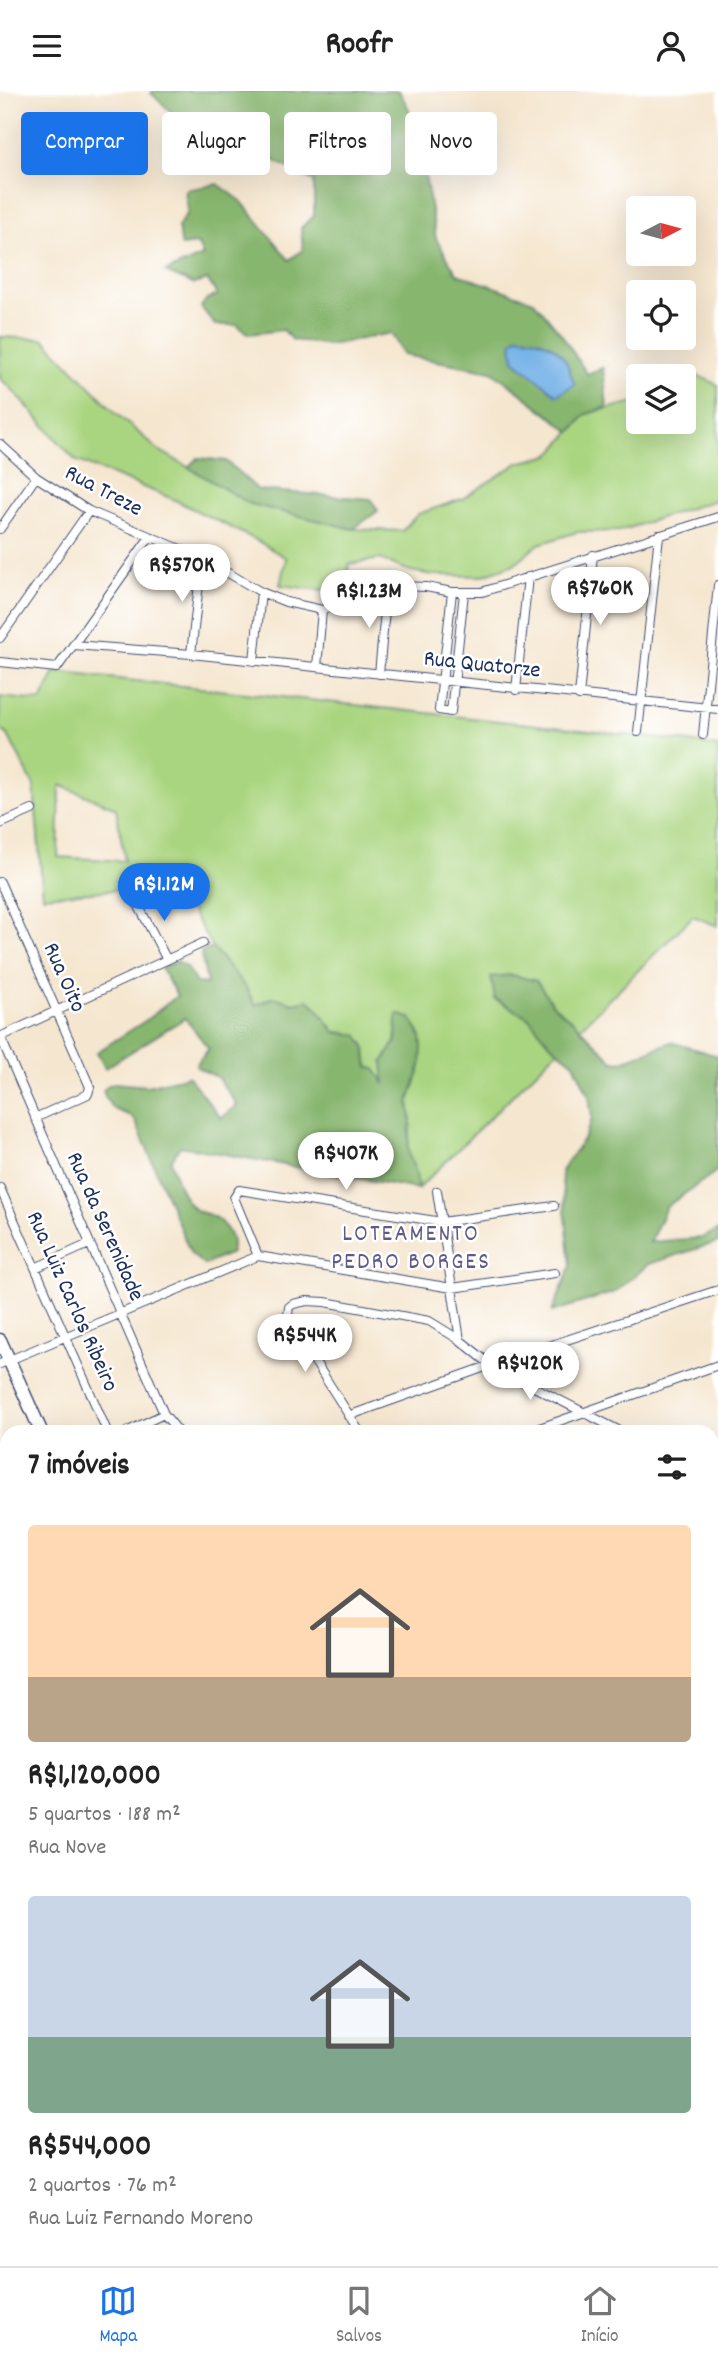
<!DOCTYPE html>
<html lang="pt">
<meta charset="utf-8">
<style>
:root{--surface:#fff;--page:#f2f2f2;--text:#222;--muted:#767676;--line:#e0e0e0;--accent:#1a73e8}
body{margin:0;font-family:Dekko,sans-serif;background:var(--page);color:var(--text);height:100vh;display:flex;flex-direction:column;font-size:26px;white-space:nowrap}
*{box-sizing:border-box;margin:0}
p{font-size:23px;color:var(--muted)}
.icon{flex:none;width:38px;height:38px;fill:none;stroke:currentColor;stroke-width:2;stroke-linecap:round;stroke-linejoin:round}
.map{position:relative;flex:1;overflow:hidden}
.side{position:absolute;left:0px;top:1334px;width:719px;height:842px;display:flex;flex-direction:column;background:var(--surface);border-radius:21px 21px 0 0;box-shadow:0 7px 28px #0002}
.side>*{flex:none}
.guide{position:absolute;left:21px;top:21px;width:677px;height:63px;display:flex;gap:14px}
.needle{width:46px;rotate:84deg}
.fabs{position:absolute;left:626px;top:105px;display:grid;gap:14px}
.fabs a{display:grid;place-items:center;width:70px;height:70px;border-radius:7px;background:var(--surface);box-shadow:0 7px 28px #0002;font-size:35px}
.price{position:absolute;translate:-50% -60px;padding:0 16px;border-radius:24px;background:#fff;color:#222;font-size:23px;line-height:46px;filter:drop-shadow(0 2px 4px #0008)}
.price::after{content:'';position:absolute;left:50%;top:42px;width:21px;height:16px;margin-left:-10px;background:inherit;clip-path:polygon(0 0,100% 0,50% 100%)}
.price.active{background:var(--accent);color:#fff}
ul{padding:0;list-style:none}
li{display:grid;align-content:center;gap:14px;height:371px;padding:0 28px}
li span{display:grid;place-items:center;height:217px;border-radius:7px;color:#555}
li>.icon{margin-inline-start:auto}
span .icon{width:126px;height:126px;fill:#fffc;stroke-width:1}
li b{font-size:30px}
h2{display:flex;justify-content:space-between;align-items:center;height:84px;padding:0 28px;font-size:30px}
.pill{padding:0 24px;border-radius:7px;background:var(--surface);box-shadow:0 7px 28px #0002;font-size:24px;line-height:63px}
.pill.active{background:var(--accent);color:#fff}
header{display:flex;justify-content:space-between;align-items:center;height:91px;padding:0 28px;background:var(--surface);font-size:32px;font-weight:700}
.dock{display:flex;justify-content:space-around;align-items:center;height:98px;border-top:2px solid var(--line);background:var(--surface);font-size:19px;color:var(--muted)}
.dock a{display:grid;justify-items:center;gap:4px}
.dock .active{color:var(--accent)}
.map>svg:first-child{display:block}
.green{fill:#aad580;stroke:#62826f;stroke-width:2;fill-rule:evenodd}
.forest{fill:#87b66e;stroke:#517266;stroke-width:2}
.water{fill:#76b2e7;stroke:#4870a2;stroke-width:2}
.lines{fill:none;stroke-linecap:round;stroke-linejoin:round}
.stream{stroke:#76b2e7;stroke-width:2.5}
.street-casing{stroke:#3c4a6f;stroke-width:10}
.secondary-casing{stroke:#3c4a6f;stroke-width:15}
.primary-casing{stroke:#3c4a6f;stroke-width:15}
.street{stroke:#fff;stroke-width:8}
.secondary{stroke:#fff;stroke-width:12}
.primary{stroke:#fff;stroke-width:12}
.labels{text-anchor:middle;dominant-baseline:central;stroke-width:5;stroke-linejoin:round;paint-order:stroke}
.street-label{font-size:23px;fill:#1b2f5e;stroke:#fff}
.neighbourhood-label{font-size:24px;letter-spacing:2px;fill:#5e5b8b;stroke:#fff}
</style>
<header><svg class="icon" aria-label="menu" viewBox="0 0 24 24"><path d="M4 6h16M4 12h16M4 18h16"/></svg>Roofr<svg class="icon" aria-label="person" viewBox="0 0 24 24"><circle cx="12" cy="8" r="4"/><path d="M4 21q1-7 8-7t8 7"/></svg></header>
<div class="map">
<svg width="718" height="2175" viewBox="0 0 718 2175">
<rect width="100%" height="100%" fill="#fff"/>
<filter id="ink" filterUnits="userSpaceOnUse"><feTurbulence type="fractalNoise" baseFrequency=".0143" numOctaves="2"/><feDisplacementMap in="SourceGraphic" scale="14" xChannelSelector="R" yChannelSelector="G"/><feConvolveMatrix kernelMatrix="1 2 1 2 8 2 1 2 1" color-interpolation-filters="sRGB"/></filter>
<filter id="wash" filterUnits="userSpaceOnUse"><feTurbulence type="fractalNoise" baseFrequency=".00686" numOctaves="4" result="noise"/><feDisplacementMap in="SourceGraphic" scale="28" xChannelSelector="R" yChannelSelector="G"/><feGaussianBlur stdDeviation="1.57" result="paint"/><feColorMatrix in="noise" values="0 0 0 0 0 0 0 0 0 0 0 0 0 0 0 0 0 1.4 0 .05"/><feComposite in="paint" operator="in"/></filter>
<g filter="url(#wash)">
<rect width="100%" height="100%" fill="#f5e6cf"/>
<!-- green -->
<path class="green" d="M 0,246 L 44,248 L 116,322 L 157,358 L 250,412 L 353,438 L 402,440 L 418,423 L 462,408 L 518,372 L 550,364 L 586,323 L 639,310 L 639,331 L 684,331 L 684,291 C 700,280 702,288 718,294 L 718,408 L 620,440 L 577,441 L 539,453 L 514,473 L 481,485 L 431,484 L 410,480 L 380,468 L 349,473 L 347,494 L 320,499 L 280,494 L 286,467 L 256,449 L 173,408 L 75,369 L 9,295 L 0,288 Z
M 55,581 L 690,651 L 718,656 L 718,835 L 693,825 L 580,937 L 554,915 L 536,890 L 495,908 L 528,926 L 558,959 L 418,1098 L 416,1082 L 410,1067 L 408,1056 L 411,1031 L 409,1010 L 421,975 L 396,926 C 396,942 398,953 386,965 L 386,995 L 368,976 L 365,955 L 349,942 L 335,941 L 317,917 L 308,910 L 293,912 L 274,906 L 255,914 L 246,897 L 213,857 L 176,794 L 43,805 L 34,695 L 8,644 L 0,638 L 0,606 L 41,610 ZM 60,694 L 116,717 L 125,770 L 58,766 Z
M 712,2058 L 718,2059 L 718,2175 L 638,2175 L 642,2168 L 712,2168 Z
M 418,2168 L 611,2168 L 620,2175 L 416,2175 Z"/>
<!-- forest -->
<path class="forest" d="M 153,0 L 399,0 L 416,31 L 436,148 L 457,183 L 534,210 L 562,244 L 587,283 L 603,277 L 607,316 L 586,323 L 571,341 L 492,280 L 404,264 L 391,242 L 330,254 L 293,249 L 283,239 L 249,243 L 237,234 L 215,234 L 201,216 L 206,209 L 217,204 L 208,189 L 193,193 L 165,181 L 203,165 L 198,153 L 181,155 L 178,136 L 188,121 L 185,99 L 218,93 L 241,110 L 289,169 L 303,159 L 301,137 L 314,125 L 314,90 L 270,67 L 207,54 L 151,2 Z
M 198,367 L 226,370 L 258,399 L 371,408 L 378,420 L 353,438 L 250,413 L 188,376 Z
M 213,857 L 246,897 L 255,914 L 274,906 L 293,912 L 308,909 L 317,917 L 335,941 L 357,944 L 365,955 L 368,976 L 375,978 L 385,993 L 383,971 L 396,951 L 397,923 L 411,927 L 421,946 L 422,955 L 421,975 L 409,1010 L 411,1031 L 408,1056 L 410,1067 L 416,1082 L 418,1098 L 180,1055 L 171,1070 C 175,1086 181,1104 192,1116 C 197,1122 201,1121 207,1123 C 222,1128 236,1145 231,1162 L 204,1174 L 191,1163 L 135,1029 C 120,1015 114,1028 103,1000 L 107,995 L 114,992 L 147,995 L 188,985 L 221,1027 L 237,1014 L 217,986 L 197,976 L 196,973 L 209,958 L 185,927 L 105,977 L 97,961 L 145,930 L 177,905 L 161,877 L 177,870 L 186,876 L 196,892 L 207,893 L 201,861 Z
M 512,884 L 536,890 L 554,915 L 573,930 L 613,970 L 620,971 L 671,951 L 718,965 L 718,1079 L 666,1116 L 650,1151 L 702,1147 L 718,1139 L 718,1151 L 649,1173 L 615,1201 L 552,1221 L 571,1175 L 561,1080 L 584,1047 L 592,1027 L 589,1005 L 574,972 L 551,954 L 528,926 L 495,908 L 491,886 Z
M 0,2137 L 7,2138 L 7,2168 L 75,2168 L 85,2175 L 9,2175 L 0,2165 Z
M 214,2168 L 270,2168 L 272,2175 L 206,2175 Z
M 342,2168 L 418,2168 L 416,2175 L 344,2175 Z"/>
<!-- water -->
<path class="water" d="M 518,245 C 534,246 554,252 564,267 C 569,274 570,285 575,293 L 557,304 L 514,269 L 512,251 Z"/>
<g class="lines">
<!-- stream -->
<path class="stream" d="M 712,1900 L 718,1897
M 0,2155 L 7,2163
M 12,2168 L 21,2175
M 47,2175 L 53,2175
M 227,2175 L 236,2168"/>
</g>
</g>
<g filter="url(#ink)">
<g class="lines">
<defs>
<path id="street" d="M 0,353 L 36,386 L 89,420 L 202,467 L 261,501 L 286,511 L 322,519 L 402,495 L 426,496 L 452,501 L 482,501 L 718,426
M 0,438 L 36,386
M 452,501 L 439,619 L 451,621 L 464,502
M 0,547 L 89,420
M 74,554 L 191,563 L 718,618
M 191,563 L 202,467
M 254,570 L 261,501
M 0,571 L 57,577 L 149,447
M 317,576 L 322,519
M 379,583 L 387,498
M 516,599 L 528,486
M 579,605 L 593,464
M 638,641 L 659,444
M 703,644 L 718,494
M 0,733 L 32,719
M 0,791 L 90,996 L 88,1003 L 35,1027
M 135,808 L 167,869
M 0,945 L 164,1323 L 178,1340
M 0,946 L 203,852
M 0,1097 L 107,1340
M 437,1100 L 460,1249
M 258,1165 L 234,1107 L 239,1099 L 442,1131 L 554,1115
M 258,1165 L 452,1197 L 555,1182
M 35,1177 L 89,1153
M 0,1273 L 258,1165
M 348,1325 L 491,1274 L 718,1199
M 128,1340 L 164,1323
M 359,1340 L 291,1233 L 288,1224 L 289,1216 L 293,1213 L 307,1210 L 325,1211 L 429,1230 L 460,1249 L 491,1274 L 620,1340
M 531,1340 L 718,1274
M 712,1366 L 718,1358
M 712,1383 L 718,1386
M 0,1395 L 7,1392
M 712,1436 L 718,1434
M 0,1518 L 7,1514
M 712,1542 L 718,1543
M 0,1620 L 7,1636
M 0,1760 L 7,1757
M 0,1801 L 7,1816
M 0,1879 L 7,1876
M 0,1925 L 7,1923
M 0,2012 L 7,2049
M 712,2026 L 718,2027
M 0,2104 L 7,2102
M 116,2175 L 119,2168"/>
<path id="secondary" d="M 0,1249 L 41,1340
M 0,1435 L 7,1451"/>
<path id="primary" d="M 712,1567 L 718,1559
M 712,1877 L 718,1877
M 0,1983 L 7,1982"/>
</defs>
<!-- street casing -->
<use href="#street" class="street-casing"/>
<!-- secondary casing -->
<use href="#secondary" class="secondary-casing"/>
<!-- primary casing -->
<use href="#primary" class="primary-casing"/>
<!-- street -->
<use href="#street" class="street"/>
<!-- secondary -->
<use href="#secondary" class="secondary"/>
<!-- primary -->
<use href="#primary" class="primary"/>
</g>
</g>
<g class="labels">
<!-- street labels -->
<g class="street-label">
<text transform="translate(103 401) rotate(28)">Rua Treze</text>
<text transform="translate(482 575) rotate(6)">Rua Quatorze</text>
<text transform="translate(63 887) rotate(66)">Rua Oito</text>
<text transform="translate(104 1136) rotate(66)">Rua da Serenidade</text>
<text transform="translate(71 1211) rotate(66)">Rua Luiz Carlos Ribeiro</text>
</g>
<!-- neighbourhood labels -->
<g class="neighbourhood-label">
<text x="411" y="1144">LOTEAMENTO<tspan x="411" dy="28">PEDRO BORGES</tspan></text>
</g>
</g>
</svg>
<div class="fabs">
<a><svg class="needle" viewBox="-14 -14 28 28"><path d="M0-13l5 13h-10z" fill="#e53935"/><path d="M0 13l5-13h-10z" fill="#767676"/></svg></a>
<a><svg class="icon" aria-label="locate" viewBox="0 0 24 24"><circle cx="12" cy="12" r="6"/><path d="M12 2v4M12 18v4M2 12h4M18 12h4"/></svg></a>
<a><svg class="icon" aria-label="layers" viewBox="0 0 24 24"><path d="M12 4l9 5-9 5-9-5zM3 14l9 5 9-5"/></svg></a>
</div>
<b class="price" style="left:182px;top:513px">R$570K</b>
<b class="price" style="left:600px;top:536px">R$760K</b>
<b class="price" style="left:369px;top:539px">R$1.23M</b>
<b class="price active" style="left:164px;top:832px">R$1.12M</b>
<b class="price" style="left:346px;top:1101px">R$407K</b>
<b class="price" style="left:305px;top:1283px">R$544K</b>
<b class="price" style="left:530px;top:1311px">R$420K</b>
<div class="guide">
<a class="pill active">Comprar</a>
<a class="pill">Alugar</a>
<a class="pill">Filtros</a>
<a class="pill">Novo</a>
</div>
<section class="side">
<h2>7 imóveis<svg class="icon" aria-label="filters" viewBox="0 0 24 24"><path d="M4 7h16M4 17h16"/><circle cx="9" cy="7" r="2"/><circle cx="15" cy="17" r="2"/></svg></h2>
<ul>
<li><span style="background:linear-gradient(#ffd9b3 70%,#b9a48a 0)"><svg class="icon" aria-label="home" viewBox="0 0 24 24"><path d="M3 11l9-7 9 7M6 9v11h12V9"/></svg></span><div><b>R$1,120,000</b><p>5 quartos · 188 m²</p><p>Rua Nove</p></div></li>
<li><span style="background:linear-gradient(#c9d6e8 65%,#7fa58c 0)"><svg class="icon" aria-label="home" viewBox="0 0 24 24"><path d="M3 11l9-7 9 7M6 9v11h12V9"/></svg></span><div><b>R$544,000</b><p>2 quartos · 76 m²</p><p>Rua Luiz Fernando Moreno</p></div></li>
</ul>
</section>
</div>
<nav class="dock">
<a class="active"><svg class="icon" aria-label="map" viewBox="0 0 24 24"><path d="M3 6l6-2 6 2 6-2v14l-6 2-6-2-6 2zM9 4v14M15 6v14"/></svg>Mapa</a>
<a><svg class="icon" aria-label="saved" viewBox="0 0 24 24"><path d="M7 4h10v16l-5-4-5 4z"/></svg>Salvos</a>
<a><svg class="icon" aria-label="home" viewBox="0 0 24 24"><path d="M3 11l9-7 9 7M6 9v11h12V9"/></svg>Início</a>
</nav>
